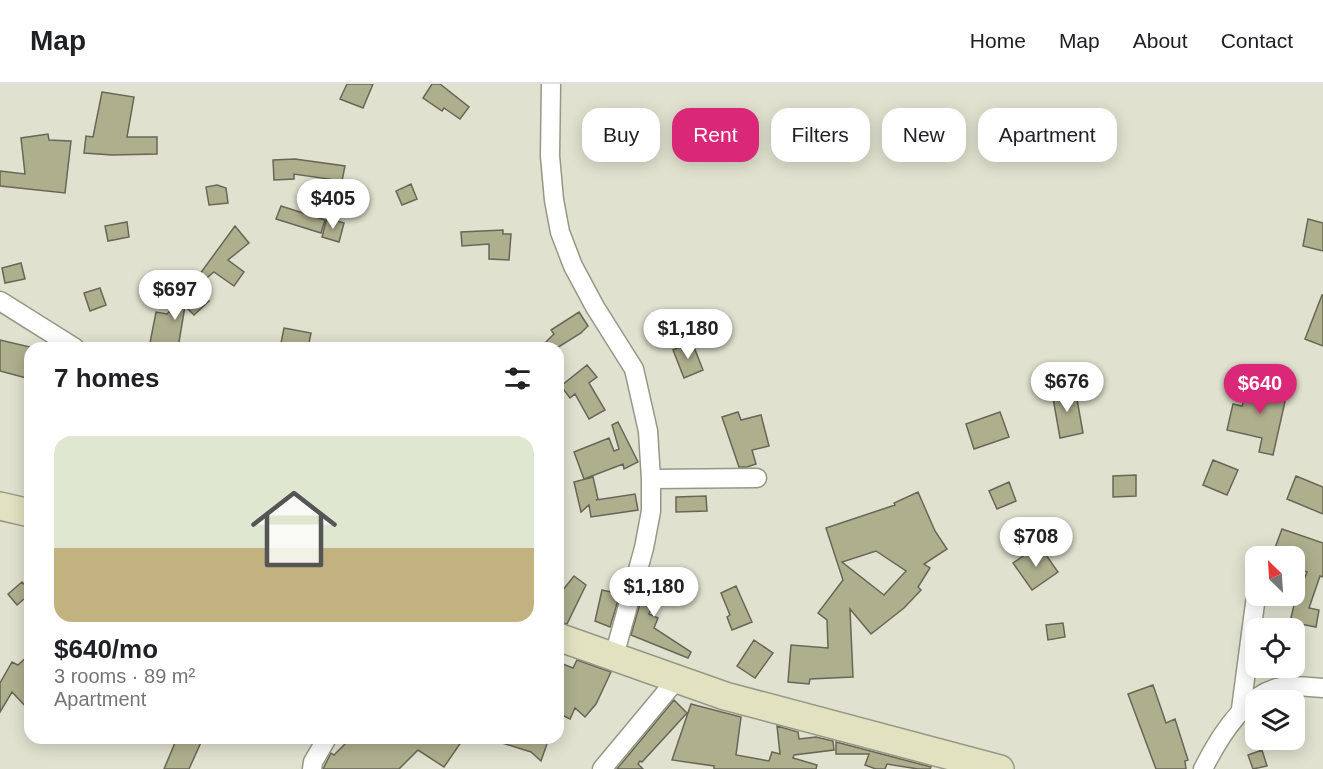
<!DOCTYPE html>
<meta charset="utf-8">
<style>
:root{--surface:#fff;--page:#f2f2f2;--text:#202124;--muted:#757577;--line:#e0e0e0;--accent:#db2777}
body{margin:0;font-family:Arial,sans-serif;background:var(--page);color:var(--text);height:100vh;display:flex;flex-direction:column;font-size:22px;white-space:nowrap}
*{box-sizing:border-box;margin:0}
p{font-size:20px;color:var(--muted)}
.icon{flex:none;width:33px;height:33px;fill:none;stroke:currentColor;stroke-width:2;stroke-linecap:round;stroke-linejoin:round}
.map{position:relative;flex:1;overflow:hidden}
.panel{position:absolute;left:24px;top:258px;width:540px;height:402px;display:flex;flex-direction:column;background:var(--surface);border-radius:18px;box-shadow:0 3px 15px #0003}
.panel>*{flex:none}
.banner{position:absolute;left:582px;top:24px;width:570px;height:54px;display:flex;gap:12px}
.needle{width:39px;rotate:335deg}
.fabs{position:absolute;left:1245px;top:462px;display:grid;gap:12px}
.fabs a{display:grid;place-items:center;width:60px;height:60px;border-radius:12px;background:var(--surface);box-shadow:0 3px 15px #0003;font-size:30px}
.price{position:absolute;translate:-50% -51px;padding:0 14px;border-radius:21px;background:#fff;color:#222;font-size:20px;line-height:39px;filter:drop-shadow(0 2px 3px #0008)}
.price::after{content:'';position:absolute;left:50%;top:36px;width:18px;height:14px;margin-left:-9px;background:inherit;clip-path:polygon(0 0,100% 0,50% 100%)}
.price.on{background:var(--accent);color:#fff}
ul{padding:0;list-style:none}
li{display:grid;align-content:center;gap:12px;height:318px;padding:0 30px}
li+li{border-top:2px solid var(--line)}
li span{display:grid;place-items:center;height:186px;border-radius:18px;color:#555}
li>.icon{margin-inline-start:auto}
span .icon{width:108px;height:108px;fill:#fffc;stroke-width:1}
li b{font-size:26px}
h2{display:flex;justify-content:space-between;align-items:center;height:72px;padding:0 30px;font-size:26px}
.chip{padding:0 21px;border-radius:18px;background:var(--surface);box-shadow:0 3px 15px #0003;font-size:21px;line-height:54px}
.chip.on{background:var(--accent);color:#fff}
header{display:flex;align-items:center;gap:36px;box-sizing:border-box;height:84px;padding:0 30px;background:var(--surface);border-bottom:2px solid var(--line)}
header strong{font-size:28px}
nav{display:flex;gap:33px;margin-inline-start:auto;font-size:21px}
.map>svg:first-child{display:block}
.building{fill:#aeaf8d;stroke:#676757;stroke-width:1.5;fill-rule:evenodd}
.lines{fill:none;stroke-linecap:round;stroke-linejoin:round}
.street-casing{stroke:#969785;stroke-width:21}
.secondary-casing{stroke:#969785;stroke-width:30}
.street{stroke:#fff;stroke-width:18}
.secondary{stroke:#e2e2c1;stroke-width:27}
</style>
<header>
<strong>Map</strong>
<nav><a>Home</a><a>Map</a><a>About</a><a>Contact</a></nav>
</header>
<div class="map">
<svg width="1323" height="685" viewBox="0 0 1323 685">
<rect width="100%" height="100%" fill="#e0e1ce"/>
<!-- building -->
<path class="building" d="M 347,0 L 373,0 L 363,24 L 340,15 Z
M 432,0 L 440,0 L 469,23 L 460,35 L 444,24 L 442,27 L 423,14 Z
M 102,8 L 134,13 L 127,53 L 157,53 L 157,70 L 112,71 L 84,69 L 86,52 L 93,53 Z
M 48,50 L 49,56 L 71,57 L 65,109 L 0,102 L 0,87 L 25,90 L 21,54 Z
M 295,75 L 345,82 L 342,97 L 294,90 L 294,95 L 274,96 L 273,76 Z
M 411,100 L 417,115 L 402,121 L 396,107 Z
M 217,101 L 226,104 L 228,119 L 209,121 L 206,103 Z
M 281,122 L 325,136 L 321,149 L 276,135 Z
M 327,134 L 344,139 L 339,158 L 322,153 Z
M 1308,135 L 1323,139 L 1323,167 L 1303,162 Z
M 127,138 L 129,153 L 108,157 L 105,142 Z
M 235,142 L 249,159 L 228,176 L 244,188 L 234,202 L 214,188 L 198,201 L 194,198 Z
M 503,146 L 503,150 L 511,150 L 509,176 L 489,175 L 489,160 L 462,162 L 461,148 Z
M 21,179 L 25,195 L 5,199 L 2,184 Z
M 194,202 L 209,217 L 194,231 L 185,222 L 178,264 L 149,264 L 156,228 L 167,230 Z
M 100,204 L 106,221 L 90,227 L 84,209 Z
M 1322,211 L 1323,211 L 1323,262 L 1305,255 Z
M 579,228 L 588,242 L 581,249 L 557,264 L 540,264 L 554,250 L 551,246 Z
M 284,244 L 311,249 L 308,264 L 281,259 Z
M 0,256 L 30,263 L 30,295 L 0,287 Z
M 692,258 L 703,286 L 684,294 L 673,266 Z
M 587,281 L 597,293 L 589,299 L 605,326 L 589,335 L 575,310 L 570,314 L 561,302 Z
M 1250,299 L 1272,307 L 1273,301 L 1288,304 L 1273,371 L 1259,368 L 1262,354 L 1227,346 L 1233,320 L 1242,322 Z
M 1075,304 L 1083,349 L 1060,354 L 1052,308 Z
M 738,328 L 741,336 L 761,331 L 769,362 L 752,366 L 756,380 L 747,383 L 739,383 L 722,333 Z
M 1000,328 L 1009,353 L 974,365 L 966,340 Z
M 618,338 L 638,378 L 624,385 L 623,380 L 584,395 L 574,368 L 609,354 L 614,367 L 619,365 L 612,341 Z
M 1213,376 L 1238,386 L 1227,411 L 1203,401 Z
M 1136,391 L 1136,412 L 1113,413 L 1113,392 Z
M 1296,392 L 1323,403 L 1323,430 L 1287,415 Z
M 593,393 L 598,415 L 596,416 L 635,410 L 638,426 L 591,433 L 589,421 L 581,428 L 574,398 Z
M 1009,398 L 1016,417 L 997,425 L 989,407 Z
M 918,408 L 935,447 L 947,465 L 924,480 L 930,484 L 918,503 L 921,506 L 904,524 L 871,550 L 850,525 L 853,593 L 810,595 L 809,600 L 788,598 L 791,561 L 828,564 L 827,536 L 818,529 L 843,496 L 826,444 L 895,421 L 894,419 ZM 876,467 L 906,487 L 884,511 L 842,478 Z
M 706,412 L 707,427 L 676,428 L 676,413 Z
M 1282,445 L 1323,459 L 1323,493 L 1320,492 L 1309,524 L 1319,526 L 1316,543 L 1290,538 L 1294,521 L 1307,488 L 1294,484 L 1294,472 L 1272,472 Z
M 1039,461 L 1058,488 L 1032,506 L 1013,479 Z
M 650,485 L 666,491 L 649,530 L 658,534 L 654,544 L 691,568 L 688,574 L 631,551 Z
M 574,492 L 586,501 L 567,540 L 558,538 L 558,512 Z
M 22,498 L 30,507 L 30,510 L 17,521 L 8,510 Z
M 736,502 L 752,538 L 732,546 L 727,533 L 730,531 L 721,509 Z
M 602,506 L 620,510 L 610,543 L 595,537 Z
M 1063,539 L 1065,553 L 1048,556 L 1046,541 Z
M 754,556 L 773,569 L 755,594 L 737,582 Z
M 30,570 L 30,627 L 12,608 L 0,628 L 0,599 L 12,578 L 18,581 Z
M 577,576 L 611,588 L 596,620 L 585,633 L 575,624 L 570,635 L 558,629 L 558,578 L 573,584 Z
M 1153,601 L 1166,639 L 1175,635 L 1188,676 L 1185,677 L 1186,685 L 1156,685 L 1128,610 Z
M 674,616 L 687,629 L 642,678 L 640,677 L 638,680 L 643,685 L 617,685 Z
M 691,620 L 741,633 L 736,671 L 769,677 L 772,668 L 780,670 L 777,642 L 798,648 L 799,655 L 816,653 L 833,657 L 834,666 L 794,671 L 793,674 L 817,681 L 816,685 L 714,685 L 714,682 L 672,676 Z
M 177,654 L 203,654 L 189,685 L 164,685 Z
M 351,654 L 464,654 L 444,683 L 418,666 L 399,685 L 323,685 L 331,669 L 334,671 Z
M 497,654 L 549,654 L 541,677 L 531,668 L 496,657 Z
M 836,658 L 931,683 L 930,685 L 918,685 L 887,680 L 885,685 L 876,685 L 865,681 L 869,670 L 836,670 Z
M 1262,666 L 1267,682 L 1253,685 L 1248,671 Z"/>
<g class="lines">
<defs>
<path id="street" d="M 551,0 L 550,72 L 554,116 L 560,148 L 573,182 L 595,223 L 634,285 L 648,347 L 651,395 L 651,427 L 644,464 L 614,572
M 0,217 L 75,264
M 651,395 L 757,394
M 1241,625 L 1256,512
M 312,685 L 313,678 L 327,654
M 602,685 L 677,595
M 1203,685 C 1218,655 1245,610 1281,603 C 1294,601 1310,603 1323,604"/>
<path id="secondary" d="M 0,422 L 30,429
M 558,553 L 725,612 L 1000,685"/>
</defs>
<!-- street casing -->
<use href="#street" class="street-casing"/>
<!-- secondary casing -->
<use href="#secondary" class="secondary-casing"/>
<!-- street -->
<use href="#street" class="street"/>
<!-- secondary -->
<use href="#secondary" class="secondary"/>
</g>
</svg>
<div class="fabs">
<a><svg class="needle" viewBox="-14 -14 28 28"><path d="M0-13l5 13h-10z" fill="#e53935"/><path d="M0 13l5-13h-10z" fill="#757577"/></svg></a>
<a><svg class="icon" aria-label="locate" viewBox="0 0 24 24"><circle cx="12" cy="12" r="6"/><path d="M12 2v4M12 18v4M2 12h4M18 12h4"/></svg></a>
<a><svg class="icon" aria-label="layers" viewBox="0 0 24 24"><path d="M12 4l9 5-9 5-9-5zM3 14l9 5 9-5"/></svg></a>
</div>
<b class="price" style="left:333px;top:146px">$405</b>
<b class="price" style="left:175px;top:237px">$697</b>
<b class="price" style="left:688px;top:276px">$1,180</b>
<b class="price" style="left:1067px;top:329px">$676</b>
<b class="price on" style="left:1260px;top:331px">$640</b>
<b class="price" style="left:1036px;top:484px">$708</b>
<b class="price" style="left:654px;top:534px">$1,180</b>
<div class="banner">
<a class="chip">Buy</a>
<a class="chip on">Rent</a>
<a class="chip">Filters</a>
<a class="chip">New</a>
<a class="chip">Apartment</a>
</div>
<section class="panel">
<h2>7 homes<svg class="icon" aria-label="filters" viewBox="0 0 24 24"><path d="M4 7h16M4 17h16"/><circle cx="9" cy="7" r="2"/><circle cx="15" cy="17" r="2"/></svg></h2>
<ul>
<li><span style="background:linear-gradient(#dfe7d0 60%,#c2b280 0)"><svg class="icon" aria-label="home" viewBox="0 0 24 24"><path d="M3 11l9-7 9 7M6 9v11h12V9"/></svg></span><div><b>$640/mo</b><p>3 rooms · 89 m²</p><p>Apartment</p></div></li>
</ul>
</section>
</div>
